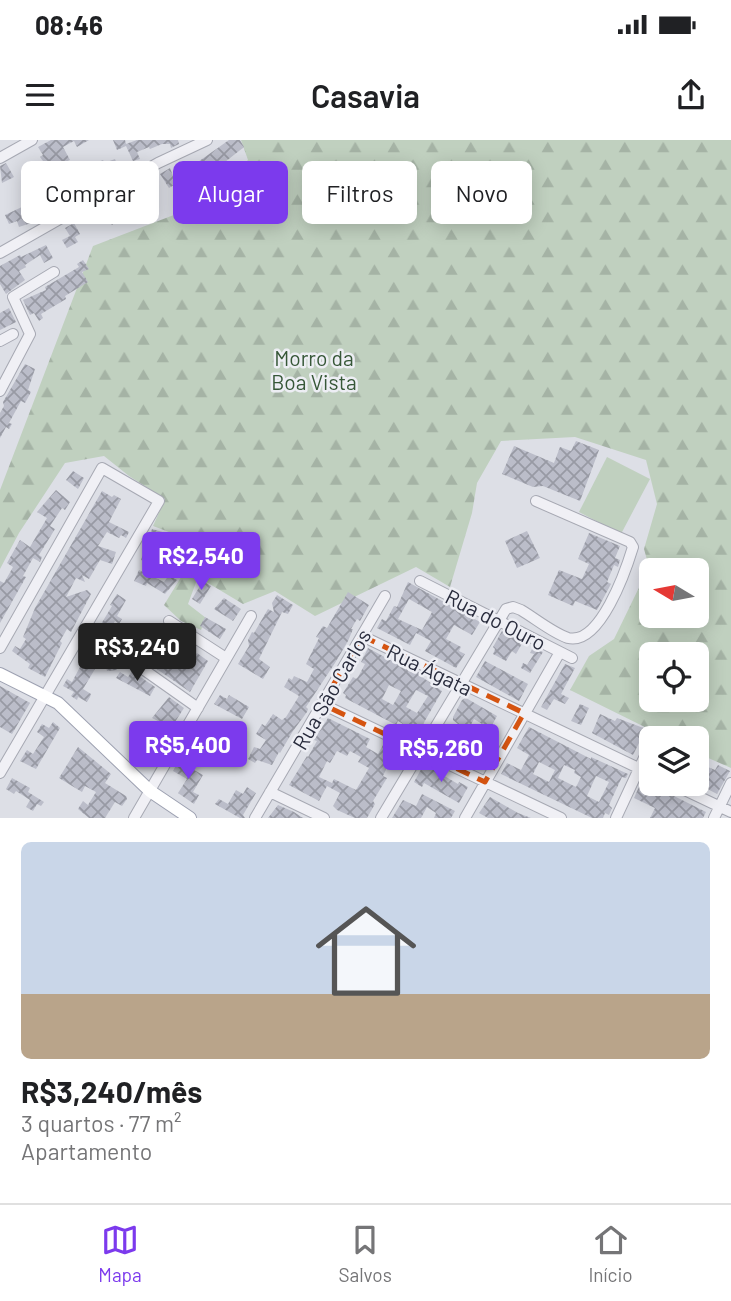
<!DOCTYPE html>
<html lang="pt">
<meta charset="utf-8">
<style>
:root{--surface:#fff;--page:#f2f2f2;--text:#202124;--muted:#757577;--line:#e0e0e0;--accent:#7c3aed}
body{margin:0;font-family:Barlow,sans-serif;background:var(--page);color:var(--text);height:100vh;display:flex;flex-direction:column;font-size:26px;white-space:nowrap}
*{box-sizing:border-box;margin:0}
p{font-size:23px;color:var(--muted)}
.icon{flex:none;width:38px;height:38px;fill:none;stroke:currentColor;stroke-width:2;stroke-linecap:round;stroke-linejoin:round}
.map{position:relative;height:678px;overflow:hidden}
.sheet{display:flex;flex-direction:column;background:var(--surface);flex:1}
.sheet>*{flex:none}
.guide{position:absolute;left:21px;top:21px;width:690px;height:63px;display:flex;gap:14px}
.needle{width:46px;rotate:280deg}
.fabs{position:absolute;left:639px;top:418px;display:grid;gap:14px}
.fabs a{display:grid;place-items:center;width:70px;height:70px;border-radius:10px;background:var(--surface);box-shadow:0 4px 18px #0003;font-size:35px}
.price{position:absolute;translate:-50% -60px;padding:0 16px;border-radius:7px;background:var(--accent);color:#fff;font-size:23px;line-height:46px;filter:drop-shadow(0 2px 4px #0008)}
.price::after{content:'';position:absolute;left:50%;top:42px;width:21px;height:16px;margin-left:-10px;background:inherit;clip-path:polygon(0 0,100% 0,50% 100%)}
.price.current{background:#222;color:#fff}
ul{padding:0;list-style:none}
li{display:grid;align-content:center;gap:14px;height:371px;padding:0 21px}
li span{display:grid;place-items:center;height:217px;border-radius:10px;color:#555}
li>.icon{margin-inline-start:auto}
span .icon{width:126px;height:126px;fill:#fffc;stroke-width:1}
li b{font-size:30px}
.pill{padding:0 24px;border-radius:10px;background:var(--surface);box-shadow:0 4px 18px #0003;font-size:24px;line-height:63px}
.pill.current{background:var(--accent);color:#fff}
.status{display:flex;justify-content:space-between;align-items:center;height:49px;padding:0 35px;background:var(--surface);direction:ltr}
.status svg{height:19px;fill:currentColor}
header{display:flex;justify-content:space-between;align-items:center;height:91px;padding:0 21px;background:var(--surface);font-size:32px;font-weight:600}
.tabs{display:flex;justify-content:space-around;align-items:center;height:98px;border-top:2px solid var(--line);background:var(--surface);font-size:19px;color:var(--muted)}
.tabs a{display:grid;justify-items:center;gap:4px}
.tabs .current{color:var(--accent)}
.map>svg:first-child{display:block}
.forest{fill:url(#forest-firs);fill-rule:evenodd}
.pitch{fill:#c0d0bf}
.building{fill:url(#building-cross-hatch);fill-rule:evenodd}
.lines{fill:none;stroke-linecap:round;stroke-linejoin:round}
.minor-casing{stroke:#a7a9b3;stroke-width:12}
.major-casing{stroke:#9da1b1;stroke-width:14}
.minor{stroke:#f0f0f5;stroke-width:10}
.major{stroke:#fff;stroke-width:12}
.marked{fill:none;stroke:#d55411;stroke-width:5;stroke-dasharray:14 9;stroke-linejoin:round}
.labels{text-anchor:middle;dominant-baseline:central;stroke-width:5;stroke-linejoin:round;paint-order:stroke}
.park-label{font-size:21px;fill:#365737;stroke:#edeef4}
.street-label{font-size:21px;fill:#282b3c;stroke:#edeef4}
</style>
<div class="status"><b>08:46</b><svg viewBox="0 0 49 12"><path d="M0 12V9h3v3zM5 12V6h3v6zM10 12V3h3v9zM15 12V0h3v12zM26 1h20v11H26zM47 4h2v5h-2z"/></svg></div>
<header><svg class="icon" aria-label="menu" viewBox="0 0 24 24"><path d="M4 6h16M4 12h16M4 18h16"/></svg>Casavia<svg class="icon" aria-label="share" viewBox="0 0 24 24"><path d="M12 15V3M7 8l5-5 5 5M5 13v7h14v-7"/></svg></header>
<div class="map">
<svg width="731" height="678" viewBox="0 0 731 678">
<defs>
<pattern id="forest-firs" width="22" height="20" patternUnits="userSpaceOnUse" patternTransform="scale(1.75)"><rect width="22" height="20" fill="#c0d0bf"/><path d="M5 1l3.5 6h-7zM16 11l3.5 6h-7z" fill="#a5b3a5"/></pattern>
<pattern id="building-cross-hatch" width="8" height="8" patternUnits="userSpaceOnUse" patternTransform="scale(1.75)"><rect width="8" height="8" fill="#bbbdc9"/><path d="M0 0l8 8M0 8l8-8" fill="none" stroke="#989aa4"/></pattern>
</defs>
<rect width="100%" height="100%" fill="#dddfe6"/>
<!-- forest -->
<path class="forest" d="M 241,0 L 731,0 L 731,628 L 697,613 L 696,598 L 667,598 L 570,550 L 589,516 L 614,499 L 649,427 L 644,409 L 657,364 L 646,320 L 575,297 L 501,301 L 477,343 L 472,373 L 450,447 L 416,427 L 315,476 L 275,451 L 243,464 L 198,437 L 188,464 L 206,478 L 201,490 L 181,481 L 164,465 L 183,434 L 160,419 L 169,392 L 153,386 L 165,359 L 129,336 L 104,316 L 65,323 L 19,393 L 0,429 L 0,350 L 93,106 L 205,63 L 248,20 ZM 651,430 L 696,430 L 696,476 L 651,476 ZM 651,514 L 696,514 L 696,560 L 651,560 Z"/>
<!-- pitch -->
<path class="pitch" d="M 607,317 L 650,339 L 621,394 L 579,372 Z"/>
<!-- building -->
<path class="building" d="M 51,0 L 89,0 L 77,7 L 74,1 L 63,7 L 70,20 L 49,29 L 40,17 L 43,15 L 38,7 Z
M 113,0 L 125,0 L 126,4 L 137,0 L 178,0 L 179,4 L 171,8 L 170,4 L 162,4 L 150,9 L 149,7 L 137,12 L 140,19 L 133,21 L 126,6 L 117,10 Z
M 229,0 L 240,0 L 244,7 L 225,22 L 228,27 L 218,34 L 216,31 L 205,39 L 202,44 L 196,46 L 187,34 L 188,29 Z
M 115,19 L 119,29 L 97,38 L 93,24 L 103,20 L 104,23 Z
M 6,23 L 14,37 L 2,43 L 0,26 Z
M 170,28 L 176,44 L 169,48 L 160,34 Z
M 147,49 L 153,61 L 147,64 L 149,71 L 139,76 L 134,66 L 142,61 L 139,54 Z
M 128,58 L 134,68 L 121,76 L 112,85 L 107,78 L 107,73 L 105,69 Z
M 24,66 L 31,83 L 19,87 L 17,81 L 9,84 L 5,75 Z
M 74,83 L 80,94 L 75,97 L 78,102 L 67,108 L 62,100 L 70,96 L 65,88 Z
M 46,105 L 53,118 L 44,123 L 40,115 L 25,125 L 26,127 L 19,131 L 25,140 L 6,154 L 0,144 L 0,126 L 20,115 L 21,117 Z
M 83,120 L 89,129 L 82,132 L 88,142 L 65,156 L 66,159 L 41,174 L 43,178 L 39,181 L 34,173 L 30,175 L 23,160 L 46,150 L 45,147 L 79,127 L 77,124 Z
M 9,168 L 16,182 L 0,190 L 0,173 Z
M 25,224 L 35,229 L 28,250 L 31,252 L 25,263 L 21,261 L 9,283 L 12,284 L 9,289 L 6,287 L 0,298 L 0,273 L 4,266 L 3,262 Z
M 576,301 L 599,310 L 580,361 L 543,346 L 533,347 L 502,334 L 514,306 L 554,323 L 560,307 L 571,311 Z
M 73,331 L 84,338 L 78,349 L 66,340 Z
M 56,350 L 70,362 L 65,370 L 62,368 L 50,386 L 55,389 L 39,415 L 42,417 L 40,422 L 33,418 L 23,436 L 26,437 L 0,483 L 0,441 L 4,443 L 13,427 L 7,423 L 20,400 L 30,407 L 47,378 L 37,372 Z
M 102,351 L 112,357 L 114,355 L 121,359 L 109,382 L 129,392 L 126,398 L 121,395 L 119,398 L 107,392 L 98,406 L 116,412 L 112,424 L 100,420 L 89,439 L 82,435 L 85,442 L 76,438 L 66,457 L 87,450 L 91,454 L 71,492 L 67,489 L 60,501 L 62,503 L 45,537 L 28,528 L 30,524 L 12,511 L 15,506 L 20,509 L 26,499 L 23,497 L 35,468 Z
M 152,389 L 166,393 L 163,404 L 155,402 L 152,412 L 159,415 L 157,422 L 155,421 L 154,424 L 141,420 Z
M 527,391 L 540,418 L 517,428 L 505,401 Z
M 589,393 L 620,406 L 615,418 L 620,420 L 618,427 L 614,425 L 607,442 L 611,444 L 597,470 L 575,461 L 573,466 L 548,455 L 559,430 L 582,439 L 589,424 L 578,419 Z
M 139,430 L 164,442 L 169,435 L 177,440 L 165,454 L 147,443 L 146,446 L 134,441 Z
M 203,441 L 211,446 L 200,464 L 192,459 Z
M 408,442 L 480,482 L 472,495 L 454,485 L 446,499 L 461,507 L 459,511 L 465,514 L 456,528 L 425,511 L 431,501 L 416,493 L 410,505 L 377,488 L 382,479 L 386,481 L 394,466 L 397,467 ZM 409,459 L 432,472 L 422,490 L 398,479 Z
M 348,452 L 369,465 L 360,481 L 357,479 L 351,489 L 353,489 L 348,501 L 335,523 L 306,567 L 308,569 L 307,572 L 293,591 L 280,613 L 279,612 L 272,625 L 257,620 L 255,623 L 248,619 L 254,607 L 260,609 L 266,600 L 256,594 L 262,584 L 265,586 L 273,574 L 282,580 L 286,577 L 299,556 L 284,547 L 289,538 L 292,540 L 294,536 L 307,542 L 314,529 L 306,524 L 319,498 L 316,497 L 323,486 L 327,488 Z
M 117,454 L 126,460 L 117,476 L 122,479 L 119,484 L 115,481 L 94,520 L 96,521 L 93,528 L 95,529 L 83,549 L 91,554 L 90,557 L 87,562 L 78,557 L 77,560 L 71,556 L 74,552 L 63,546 L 67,539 L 72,542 L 81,525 L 83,527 L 89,517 L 83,514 L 112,466 L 110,465 Z
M 277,455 L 293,465 L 288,474 L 282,472 L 259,519 L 270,527 L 263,539 L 238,524 L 249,506 L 248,500 L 252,492 L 254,493 L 268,469 L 274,472 L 272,463 Z
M 224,458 L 241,469 L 233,481 L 214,469 Z
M 205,477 L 226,489 L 220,499 L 200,486 Z
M 502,491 L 523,502 L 516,514 L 512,511 L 506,521 L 493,514 L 495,509 L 493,507 Z
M 121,493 L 131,499 L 135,494 L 141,496 L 185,528 L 197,513 L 208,521 L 190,552 L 135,514 L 124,509 L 115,523 L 117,530 L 107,531 L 104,519 Z
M 533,507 L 543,512 L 530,533 L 521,528 L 523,523 L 527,525 L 534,514 L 530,513 Z
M 368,508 L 414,533 L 416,531 L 423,534 L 422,537 L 442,551 L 418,593 L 398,581 L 396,585 L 345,558 L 346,555 L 343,553 L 353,537 L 356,539 L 358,537 L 365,524 L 361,522 ZM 389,545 L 401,551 L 393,565 L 382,559 ZM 416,550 L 428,556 L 417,573 L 406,567 Z
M 485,521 L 528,544 L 519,561 L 476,537 Z
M 565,524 L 575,528 L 561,554 L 569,558 L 565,564 L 554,559 L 547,570 L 541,567 Z
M 132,531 L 155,547 L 150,556 L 116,538 L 120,532 L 128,537 Z
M 0,546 L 30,563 L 12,594 L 0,587 Z
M 220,555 L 227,559 L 229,555 L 249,567 L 242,579 L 214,564 Z
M 169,557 L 184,568 L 166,596 L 157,591 L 159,588 L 155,586 L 158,581 L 152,578 Z
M 466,558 L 497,576 L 490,589 L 474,579 L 467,592 L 489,604 L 491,607 L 484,621 L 459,611 L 464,603 L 451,596 L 458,584 L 453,580 L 453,577 L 462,560 Z
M 580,564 L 589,568 L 581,585 L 571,581 Z
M 600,574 L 615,581 L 617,578 L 646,589 L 633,615 L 592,593 Z
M 328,578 L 370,599 L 366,607 L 378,614 L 383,605 L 390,609 L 391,607 L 404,615 L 399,623 L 391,619 L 383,636 L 387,638 L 373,661 L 375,664 L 367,678 L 355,678 L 337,670 L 333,666 L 340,653 L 327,646 L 319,661 L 289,645 L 307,616 L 308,617 L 317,601 L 314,600 ZM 337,611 L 347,616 L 350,611 L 361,617 L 358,622 L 369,628 L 356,650 L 334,639 L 332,643 L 319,637 L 327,621 L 330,623 Z
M 53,582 L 60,588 L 36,629 L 20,621 L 27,610 L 33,614 L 44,597 L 37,592 L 42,584 L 49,588 Z
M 529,587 L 591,619 L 591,617 L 628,634 L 626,638 L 622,637 L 609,665 L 612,668 L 609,675 L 605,673 L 603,678 L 592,678 L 501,634 L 507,623 L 521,630 L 529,615 L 517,608 ZM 539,622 L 555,630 L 549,642 L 533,634 ZM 564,625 L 575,630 L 574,633 L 581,637 L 576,647 L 558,638 ZM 596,636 L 609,642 L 599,662 L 587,656 Z
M 136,592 L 155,601 L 156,611 L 151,619 L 135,609 L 139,602 L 132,597 Z
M 78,607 L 111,634 L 105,643 L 126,656 L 127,659 L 122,666 L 115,662 L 105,678 L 89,678 L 78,669 L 83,661 L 88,665 L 96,652 L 85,646 L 82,652 L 59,638 Z
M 178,621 L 203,635 L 193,652 L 199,655 L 194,664 L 178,653 L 187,639 L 173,631 Z
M 696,622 L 715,630 L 718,625 L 730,631 L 717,654 L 696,643 Z
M 424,624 L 458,644 L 459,642 L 468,647 L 459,663 L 424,643 L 422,647 L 414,642 Z
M 12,638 L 30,648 L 28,652 L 44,662 L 41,666 L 37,664 L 33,671 L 26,667 L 30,660 L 16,651 L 14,654 L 6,649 Z
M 642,640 L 706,672 L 703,678 L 650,678 L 655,668 L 634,658 Z
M 247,647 L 256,653 L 243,675 L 245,678 L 240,678 L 215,664 L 219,659 L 228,664 L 236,650 L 243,654 Z
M 422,654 L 455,671 L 451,678 L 434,678 L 436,673 L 427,667 L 421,678 L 392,678 L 403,660 L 416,666 Z
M 490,657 L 518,673 L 531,678 L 488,678 L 479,673 Z
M 278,665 L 294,672 L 303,678 L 268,678 Z"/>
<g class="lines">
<defs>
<path id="minor" d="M 0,18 L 32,0
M 0,113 L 158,23 L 207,0
M 0,201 L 13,194
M 0,251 L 30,194 L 13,157 L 54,132
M 420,441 L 572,518
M 169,481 L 226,518
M 362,496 L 651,634
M 0,508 L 102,328 L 159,361 L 0,633
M 130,520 L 198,568
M 322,564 L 561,678
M 672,644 L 731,672
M 270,652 L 324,678
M 134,678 L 251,476
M 255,678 L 385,456
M 381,678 L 506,469 L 513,467 L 521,470 C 536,479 553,493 568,498 C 600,506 626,430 633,407 L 630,402 L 536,361
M 465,678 L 560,512
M 616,678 L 651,603
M 714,678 L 731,643"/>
<path id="major" d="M 0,534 L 58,563 L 150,651 L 190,678"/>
</defs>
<!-- minor casing -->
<use href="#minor" class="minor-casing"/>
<!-- major casing -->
<use href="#major" class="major-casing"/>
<!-- minor -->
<use href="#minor" class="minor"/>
<!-- major -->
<use href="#major" class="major"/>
</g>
<!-- marked area -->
<path class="marked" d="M 362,496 L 524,573 L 485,642 L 322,564 Z"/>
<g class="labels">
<!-- park labels -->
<g class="park-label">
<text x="314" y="217">Morro da<tspan x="314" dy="24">Boa Vista</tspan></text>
</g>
<!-- street labels -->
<g class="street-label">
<text transform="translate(496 479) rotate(27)">Rua do Ouro</text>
<text transform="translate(430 529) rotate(26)">Rua Ágata</text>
<text transform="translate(331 549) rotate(-60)">Rua São Carlos</text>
</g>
</g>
</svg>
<div class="fabs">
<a><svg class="needle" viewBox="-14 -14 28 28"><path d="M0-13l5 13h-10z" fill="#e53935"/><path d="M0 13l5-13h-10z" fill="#757577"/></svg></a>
<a><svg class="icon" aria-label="locate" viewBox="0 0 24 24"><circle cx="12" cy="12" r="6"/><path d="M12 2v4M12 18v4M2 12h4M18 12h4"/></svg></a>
<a><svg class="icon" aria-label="layers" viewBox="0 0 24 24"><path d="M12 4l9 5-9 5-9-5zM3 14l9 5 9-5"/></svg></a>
</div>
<b class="price" style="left:201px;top:452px">R$2,540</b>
<b class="price current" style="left:137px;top:543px">R$3,240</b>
<b class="price" style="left:188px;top:641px">R$5,400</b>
<b class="price" style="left:441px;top:644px">R$5,260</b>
<div class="guide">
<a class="pill">Comprar</a>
<a class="pill current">Alugar</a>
<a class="pill">Filtros</a>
<a class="pill">Novo</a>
</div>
</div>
<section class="sheet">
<ul>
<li><span style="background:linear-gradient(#c9d6e8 70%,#b9a48a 0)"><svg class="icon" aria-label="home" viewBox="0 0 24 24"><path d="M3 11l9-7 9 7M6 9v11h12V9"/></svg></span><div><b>R$3,240/mês</b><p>3 quartos · 77 m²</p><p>Apartamento</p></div></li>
</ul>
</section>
<nav class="tabs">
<a class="current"><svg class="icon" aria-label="map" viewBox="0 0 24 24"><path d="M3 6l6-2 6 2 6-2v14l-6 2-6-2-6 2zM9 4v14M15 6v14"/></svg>Mapa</a>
<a><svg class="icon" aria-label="saved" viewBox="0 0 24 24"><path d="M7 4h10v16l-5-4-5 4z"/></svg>Salvos</a>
<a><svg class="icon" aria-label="home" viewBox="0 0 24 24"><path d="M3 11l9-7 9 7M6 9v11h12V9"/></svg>Início</a>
</nav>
